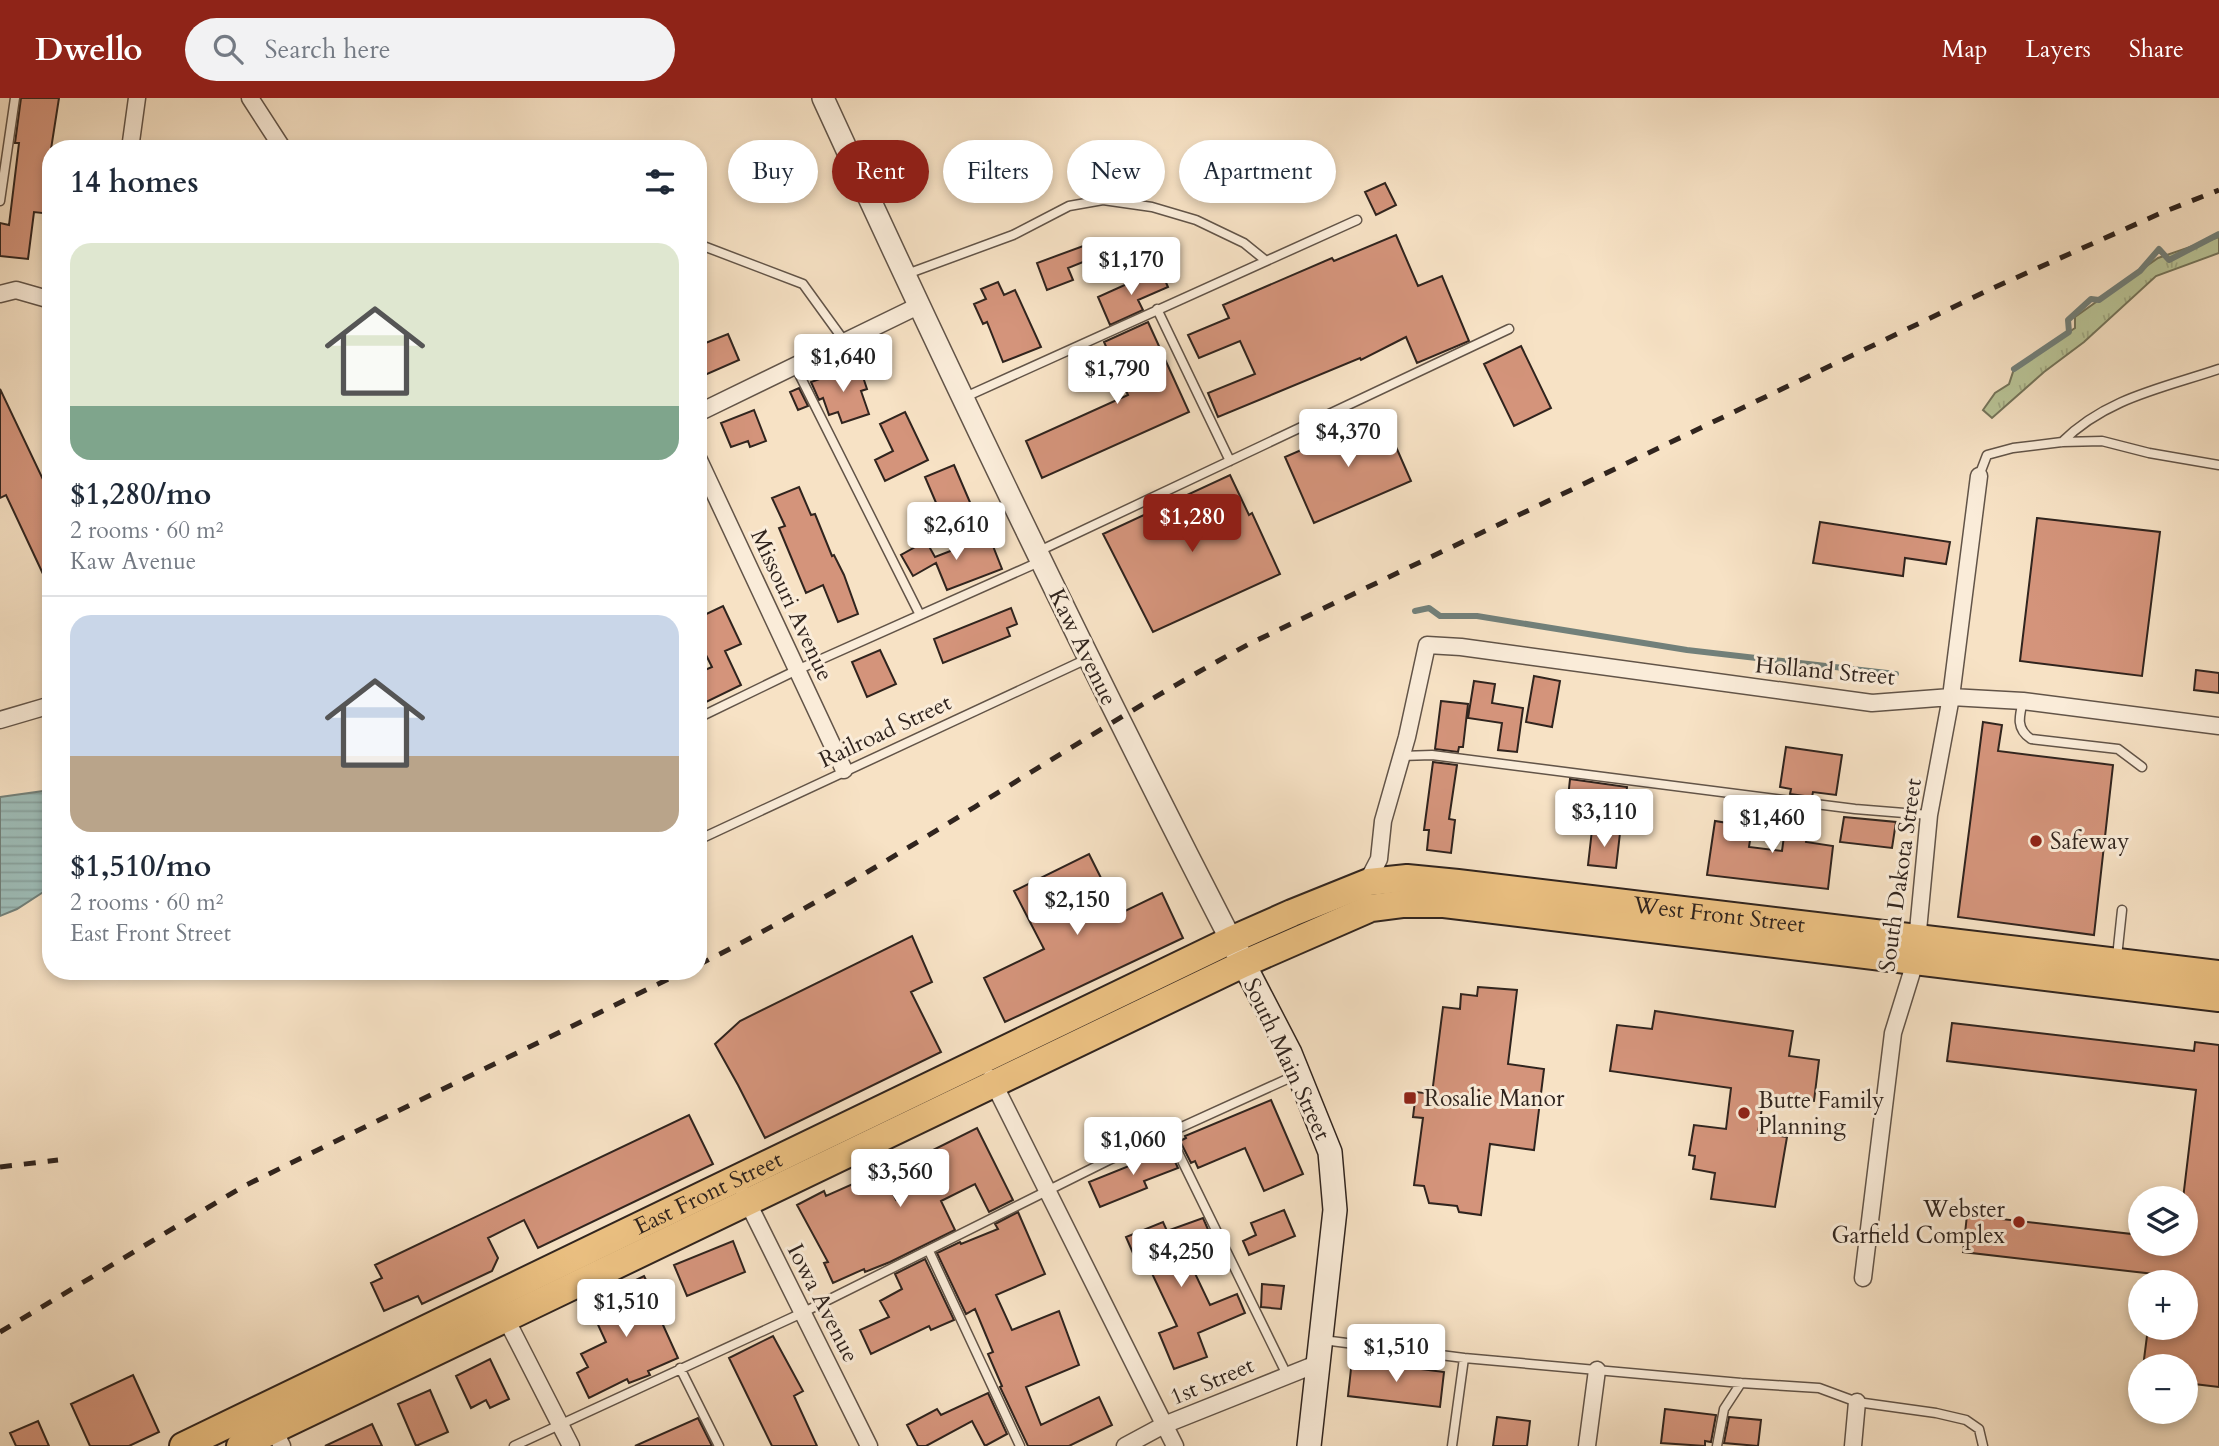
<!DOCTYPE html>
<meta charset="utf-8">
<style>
:root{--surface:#fff;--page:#f2f2f3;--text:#1f2937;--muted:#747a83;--line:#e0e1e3;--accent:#8f2418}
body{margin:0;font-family:Cardo,serif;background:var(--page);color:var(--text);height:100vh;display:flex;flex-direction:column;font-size:26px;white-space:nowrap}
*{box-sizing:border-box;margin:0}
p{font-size:23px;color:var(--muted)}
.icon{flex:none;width:38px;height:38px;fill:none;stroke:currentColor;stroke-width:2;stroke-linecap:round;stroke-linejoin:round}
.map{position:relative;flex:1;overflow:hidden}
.sheet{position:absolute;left:42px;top:42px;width:665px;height:840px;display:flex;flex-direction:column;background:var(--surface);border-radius:28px;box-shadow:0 4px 10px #0003}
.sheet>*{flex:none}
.top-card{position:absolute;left:728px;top:42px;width:665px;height:63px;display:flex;gap:14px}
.controls{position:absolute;left:2128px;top:1088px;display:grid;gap:14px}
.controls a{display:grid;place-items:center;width:70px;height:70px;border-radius:50%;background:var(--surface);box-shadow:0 4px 10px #0003;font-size:35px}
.price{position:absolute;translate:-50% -60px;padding:0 16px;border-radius:7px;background:#fff;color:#222;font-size:23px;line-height:46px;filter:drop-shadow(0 2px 4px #0008)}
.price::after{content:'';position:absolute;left:50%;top:42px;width:21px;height:16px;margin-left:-10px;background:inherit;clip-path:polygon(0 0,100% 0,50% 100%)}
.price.current{background:var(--accent);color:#fff}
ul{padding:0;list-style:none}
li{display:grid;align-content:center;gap:14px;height:371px;padding:0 28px}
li+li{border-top:2px solid var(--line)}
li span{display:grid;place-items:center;height:217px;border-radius:21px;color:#555}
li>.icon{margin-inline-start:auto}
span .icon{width:126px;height:126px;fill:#fffc;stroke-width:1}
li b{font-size:30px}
h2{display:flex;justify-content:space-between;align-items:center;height:84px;padding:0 28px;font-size:30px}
.chip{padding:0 24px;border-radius:32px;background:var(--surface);box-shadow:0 4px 10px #0003;font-size:24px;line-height:63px}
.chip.current{background:var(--accent);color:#fff}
header{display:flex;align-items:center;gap:42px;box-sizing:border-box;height:98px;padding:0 35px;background:var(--accent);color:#fff}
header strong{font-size:33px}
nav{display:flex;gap:38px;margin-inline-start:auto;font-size:24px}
.search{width:490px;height:63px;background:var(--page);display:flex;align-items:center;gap:18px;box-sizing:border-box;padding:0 24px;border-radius:38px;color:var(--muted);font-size:26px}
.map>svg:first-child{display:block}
.grass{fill:url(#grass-tufts);stroke:#74745a;stroke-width:2}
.water{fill:url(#water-rules);stroke:#72807a;stroke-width:2}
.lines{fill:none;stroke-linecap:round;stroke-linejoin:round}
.stream{stroke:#72807a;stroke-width:6}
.building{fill:#d4947b;stroke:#30241e;stroke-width:2}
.service-casing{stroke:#625448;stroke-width:11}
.minor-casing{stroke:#625448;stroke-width:19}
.tertiary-casing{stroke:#625448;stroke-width:24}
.secondary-casing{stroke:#30241e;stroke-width:26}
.primary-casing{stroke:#30241e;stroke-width:30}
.service{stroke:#faecd9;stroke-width:8}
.minor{stroke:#faecd9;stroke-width:16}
.tertiary{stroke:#faecd9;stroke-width:21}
.secondary{stroke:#faecd9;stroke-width:23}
.primary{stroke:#ecc182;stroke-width:26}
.rail{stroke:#30241e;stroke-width:5;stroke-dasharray:12 12;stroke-linecap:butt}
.poi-dot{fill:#8f2418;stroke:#faecd9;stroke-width:2.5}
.labels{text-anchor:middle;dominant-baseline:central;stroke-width:6;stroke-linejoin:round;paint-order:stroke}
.street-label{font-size:23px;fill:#30241e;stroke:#faecd9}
.poi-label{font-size:23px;fill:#30241e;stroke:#faecd9;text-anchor:start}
</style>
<header>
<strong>Dwello</strong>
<div class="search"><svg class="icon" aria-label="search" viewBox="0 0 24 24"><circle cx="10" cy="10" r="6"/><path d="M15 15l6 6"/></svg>Search here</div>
<nav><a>Map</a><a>Layers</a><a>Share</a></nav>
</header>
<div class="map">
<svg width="2219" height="1348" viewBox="0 0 2219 1348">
<defs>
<pattern id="grass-tufts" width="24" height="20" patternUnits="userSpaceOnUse" patternTransform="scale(1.75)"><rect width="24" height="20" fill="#b9c497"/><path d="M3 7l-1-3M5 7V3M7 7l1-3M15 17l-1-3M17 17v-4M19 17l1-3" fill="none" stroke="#9fa882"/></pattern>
<pattern id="water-rules" width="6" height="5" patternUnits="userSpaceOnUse" patternTransform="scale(1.75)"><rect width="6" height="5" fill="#9ebdb8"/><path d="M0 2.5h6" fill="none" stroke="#88a29e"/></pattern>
</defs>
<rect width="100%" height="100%" fill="#f7e2c5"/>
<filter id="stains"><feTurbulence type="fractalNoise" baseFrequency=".00286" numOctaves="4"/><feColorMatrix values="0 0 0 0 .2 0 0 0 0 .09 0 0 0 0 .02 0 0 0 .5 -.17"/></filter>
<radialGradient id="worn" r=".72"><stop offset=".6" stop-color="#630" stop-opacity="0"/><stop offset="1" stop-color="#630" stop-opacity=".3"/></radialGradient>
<!-- grass -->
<path class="grass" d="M 2219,139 L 2219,155 L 2156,178 L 2084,244 L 2044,274 L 1992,320 L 1983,312 L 1995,295 L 2009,286 L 2014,271 L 2075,230 L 2075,219 L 2158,160 Z"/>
<!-- water -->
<path class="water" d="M 51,692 L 51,789 L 17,811 L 0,818 L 0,699 Z"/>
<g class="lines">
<!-- stream -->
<path class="stream" d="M 2014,271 L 2069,234 L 2068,222 L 2091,201 L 2099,202 L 2140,173 L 2159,151 L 2169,162 L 2219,136
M 1415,513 L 1429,510 L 1440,518 L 1477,518 L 1687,552 L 1896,576"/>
</g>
<!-- building -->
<path class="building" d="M 21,0 L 59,0 L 51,51 L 51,116 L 34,114 L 28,161 L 0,158 L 0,125 L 9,127 L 19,45 L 15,45 Z
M 1385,85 L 1396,107 L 1376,117 L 1365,94 Z
M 1396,137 L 1418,188 L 1442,178 L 1469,243 L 1417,265 L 1406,239 L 1361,262 L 1360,260 L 1218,319 L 1208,295 L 1255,276 L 1240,243 L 1199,260 L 1188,237 L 1229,220 L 1223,207 L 1332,160 L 1334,163 Z
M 1086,147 L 1093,160 L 1068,170 L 1073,182 L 1047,192 L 1037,165 Z
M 1160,171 L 1168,189 L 1138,202 L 1143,212 L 1110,227 L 1098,199 Z
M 998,184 L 1004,197 L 1015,192 L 1041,249 L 1003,264 L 987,224 L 983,226 L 974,206 L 986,201 L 981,191 Z
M 1148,224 L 1189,314 L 1042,380 L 1026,343 L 1128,297 L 1104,244 Z
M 728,236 L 739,262 L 698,280 L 698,248 Z
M 1521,248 L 1551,310 L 1514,328 L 1484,266 Z
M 859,267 L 867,291 L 861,293 L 869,316 L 842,325 L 838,314 L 829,317 L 823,300 L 819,302 L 811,284 Z
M 799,290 L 808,308 L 798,312 L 790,294 Z
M 0,291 L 47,390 L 51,388 L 51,493 L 6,397 L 0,400 Z
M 754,312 L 766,343 L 750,349 L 748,343 L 731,349 L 721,325 Z
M 905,314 L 928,362 L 885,383 L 875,362 L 893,353 L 880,326 Z
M 1382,317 L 1411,383 L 1314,425 L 1285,359 Z
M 954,367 L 972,409 L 922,431 L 916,416 L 937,407 L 925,379 Z
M 1230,377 L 1249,417 L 1252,415 L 1280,476 L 1153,534 L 1103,436 Z
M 799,389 L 811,417 L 815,416 L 832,458 L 834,457 L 844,477 L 858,516 L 838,524 L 823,487 L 806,495 L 779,430 L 785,428 L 772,400 Z
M 2037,420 L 2160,434 L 2142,578 L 2020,563 Z
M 1820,424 L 1950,444 L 1946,466 L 1905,460 L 1903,478 L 1813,465 Z
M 989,438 L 1002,471 L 947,492 L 936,465 L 913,478 L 901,457 L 926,443 L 935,459 Z
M 723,508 L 741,546 L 725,553 L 741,587 L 698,608 L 698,575 L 712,569 L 698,541 L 698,520 Z
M 1011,510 L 1017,526 L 1007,530 L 1010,538 L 943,565 L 934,541 Z
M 880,552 L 896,586 L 867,599 L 852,564 Z
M 2196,572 L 2219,575 L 2219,595 L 2194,592 Z
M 1534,578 L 1560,583 L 1552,629 L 1526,624 Z
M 1474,583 L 1495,586 L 1492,605 L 1523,610 L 1517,654 L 1498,652 L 1502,625 L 1468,620 Z
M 1441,603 L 1468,606 L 1463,649 L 1459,649 L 1458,654 L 1435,651 Z
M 1983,624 L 2002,627 L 1998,653 L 2113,667 L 2094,837 L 1958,819 Z
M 1786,649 L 1842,657 L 1836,697 L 1813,694 L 1812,699 L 1790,696 L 1791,691 L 1780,689 Z
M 1433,664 L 1457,667 L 1449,721 L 1455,722 L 1451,755 L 1427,752 L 1429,732 L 1424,732 Z
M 1570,681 L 1627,689 L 1625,705 L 1568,700 Z
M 1788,709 L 1811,712 L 1806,744 L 1833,748 L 1828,791 L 1707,777 L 1715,723 L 1752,729 L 1749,749 L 1782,753 Z
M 1844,719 L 1896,724 L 1892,750 L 1840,744 Z
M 1592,732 L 1620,735 L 1616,770 L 1588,767 Z
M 1089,756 L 1119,816 L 1162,795 L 1183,840 L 1005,924 L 984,880 L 1044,851 L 1014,793 Z
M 912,838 L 932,884 L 911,894 L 941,954 L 765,1040 L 738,987 L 715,946 L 740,923 Z
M 1478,889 L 1517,892 L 1508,966 L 1544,971 L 1534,1052 L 1490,1046 L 1481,1117 L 1459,1114 L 1457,1108 L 1429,1105 L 1424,1088 L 1414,1087 L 1423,1020 L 1413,1019 L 1416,994 L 1432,996 L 1443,909 L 1460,911 L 1461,896 L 1477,898 Z
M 1655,913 L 1793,933 L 1789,958 L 1819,962 L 1814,1003 L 1764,997 L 1758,1035 L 1787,1039 L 1775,1109 L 1711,1101 L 1715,1075 L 1693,1071 L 1695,1058 L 1689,1057 L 1694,1027 L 1726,1031 L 1731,990 L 1610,973 L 1617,927 L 1652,931 Z
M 1952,925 L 2194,953 L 2195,944 L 2219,947 L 2219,1289 L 2186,1285 L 2186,1269 L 2143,1269 L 2148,1230 L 2186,1230 L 2186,1185 L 2153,1185 L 2154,1176 L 1963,1154 L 1967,1117 L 2140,1137 L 2140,1146 L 2186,1146 L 2186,1101 L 2183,1101 L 2196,992 L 1947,963 Z
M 1271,1002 L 1303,1076 L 1264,1093 L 1245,1050 L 1198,1070 L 1195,1063 L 1191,1065 L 1180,1043 L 1186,1040 L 1185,1038 Z
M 689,1017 L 713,1066 L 538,1150 L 524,1122 L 488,1140 L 498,1160 L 492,1173 L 422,1206 L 418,1198 L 384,1213 L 371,1185 L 382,1180 L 375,1167 Z
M 977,1030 L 1013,1102 L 989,1114 L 975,1086 L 941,1103 L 955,1132 L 890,1164 L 865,1174 L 864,1171 L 833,1185 L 824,1165 L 828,1164 L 797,1107 L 824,1093 L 826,1098 L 882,1073 L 896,1102 L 932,1084 L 919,1059 Z
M 1167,1047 L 1178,1070 L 1144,1083 L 1147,1090 L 1100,1109 L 1089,1084 L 1149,1060 L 1147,1055 Z
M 1284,1112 L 1295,1138 L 1249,1157 L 1243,1143 L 1256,1137 L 1251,1125 Z
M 1018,1114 L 1045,1176 L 996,1197 L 1012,1232 L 1059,1213 L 1079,1267 L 1026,1289 L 1041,1327 L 1099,1299 L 1112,1327 L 1069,1348 L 1028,1348 L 1000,1289 L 1002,1288 L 988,1256 L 993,1254 L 975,1211 L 966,1216 L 937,1155 L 960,1144 L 961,1146 L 998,1131 L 995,1126 Z
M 1203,1120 L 1210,1136 L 1181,1146 L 1210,1207 L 1237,1196 L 1245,1215 L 1198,1235 L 1207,1259 L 1174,1271 L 1159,1235 L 1177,1228 L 1147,1165 L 1139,1169 L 1126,1139 L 1163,1124 L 1167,1133 Z
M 733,1143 L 745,1174 L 687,1198 L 674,1167 Z
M 925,1161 L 954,1222 L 931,1232 L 929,1228 L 871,1256 L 860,1232 L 889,1219 L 880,1203 L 902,1191 L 895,1176 Z
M 644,1178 L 662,1214 L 658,1216 L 678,1260 L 648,1273 L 650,1277 L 629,1285 L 627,1281 L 589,1300 L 577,1275 L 588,1269 L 581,1256 L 606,1244 L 588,1205 Z
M 1262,1186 L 1284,1188 L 1281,1211 L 1261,1209 Z
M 773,1238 L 803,1293 L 794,1298 L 817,1348 L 772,1348 L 729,1260 Z
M 490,1261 L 509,1301 L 490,1310 L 486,1302 L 471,1310 L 456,1278 Z
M 1352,1262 L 1444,1274 L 1440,1309 L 1348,1298 Z
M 133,1277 L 159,1334 L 129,1348 L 90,1348 L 71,1306 Z
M 430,1292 L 448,1334 L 416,1348 L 398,1306 Z
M 988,1295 L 1007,1336 L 985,1348 L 972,1323 L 926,1348 L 918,1348 L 907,1327 L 937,1311 L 941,1317 Z
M 1665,1311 L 1716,1317 L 1711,1344 L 1705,1343 L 1705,1348 L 1661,1345 Z
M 1497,1319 L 1530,1323 L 1527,1348 L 1493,1348 Z
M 1729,1319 L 1761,1322 L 1758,1348 L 1724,1345 Z
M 698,1320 L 712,1348 L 635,1348 Z
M 38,1323 L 49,1348 L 16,1348 L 10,1335 Z
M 372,1326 L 382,1348 L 325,1348 Z"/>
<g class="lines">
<defs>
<path id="service" d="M 0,103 L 15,0
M 698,146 L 803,186 L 845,244
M 907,176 L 1013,137 L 1069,108 L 1103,102 L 1152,109 L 1196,122 L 1244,145 L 1265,162
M 1157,211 L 1230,363
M 795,268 L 920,517
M 963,300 L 1357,122
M 2062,344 C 2106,300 2163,290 2219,271
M 1979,378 L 1987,357 L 2013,350 L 2062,344 L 2102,343 L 2149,355 L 2219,367
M 1037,454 L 1509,231
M 2023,603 C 2019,619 2016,631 2031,641 L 2118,651 L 2142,669
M 698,620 L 797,572 L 1039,464
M 1401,658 L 1432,657 L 1855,711 L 1929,717
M 698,742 L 1089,560
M 2117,859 L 2122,812
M 1169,1036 L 1287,1277
M 929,1153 L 1020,1348
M 1323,1242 L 1464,1260 L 1741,1285 L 1819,1290 L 1857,1304 L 1936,1315 L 1966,1322 L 1979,1331 L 1983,1348
M 680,1270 L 719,1348
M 514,1348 L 802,1215 L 1109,1062 L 1296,977
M 1452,1348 L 1464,1260
M 1717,1348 L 1724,1311 L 1741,1285"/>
<path id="minor" d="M 250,0 L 283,51
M 130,51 L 137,0
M 0,196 L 16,192 L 51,202
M 698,315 L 918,208
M 698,360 L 844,672
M 0,622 L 51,607
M 1365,788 L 1379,761 L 1383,723 L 1407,639 L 1427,547 L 1461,549 L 1872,605 L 1951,599 L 2023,603 L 2219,628
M 991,980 L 1175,1348
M 744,1097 L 869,1348
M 1863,1180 L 1893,935 L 1915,864 L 1929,717 L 1951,599 L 1979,378
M 502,1213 L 571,1348
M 270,1324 L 282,1348
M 1125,1348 L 1164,1327 L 1319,1265
M 1587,1348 L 1597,1272
M 1853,1348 L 1857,1304"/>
<path id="tertiary" d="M 823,0 C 953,284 1088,565 1231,842"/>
<path id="secondary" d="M 1236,851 L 1290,955 L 1330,1054 L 1335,1112 L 1309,1348"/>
<g id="primary">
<path id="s1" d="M 183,1348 L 1231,842 L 1292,815 L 1369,784 L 1407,780 L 1458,785 L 2219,876"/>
<path d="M 240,1348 L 1243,866 L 1371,810 L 1402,806 L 1444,806 L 2219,900"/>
</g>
</defs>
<!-- service casing -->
<use href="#service" class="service-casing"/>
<!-- minor casing -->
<use href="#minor" class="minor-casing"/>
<!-- tertiary casing -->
<use href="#tertiary" class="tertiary-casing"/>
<!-- secondary casing -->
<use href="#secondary" class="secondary-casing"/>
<!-- primary casing -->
<use href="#primary" class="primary-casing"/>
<!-- service -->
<use href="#service" class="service"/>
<!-- minor -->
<use href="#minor" class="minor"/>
<!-- tertiary -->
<use href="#tertiary" class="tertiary"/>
<!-- secondary -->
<use href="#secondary" class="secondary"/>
<!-- primary -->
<use href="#primary" class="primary"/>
<!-- rail -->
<path class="rail" d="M 698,867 C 889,772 1062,647 1249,546 L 1993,190 L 2161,115 L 2219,92
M 0,1069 L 58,1062
M 0,1234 L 244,1088 L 685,873"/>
</g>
<!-- markers -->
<g class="poi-dot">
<circle cx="2036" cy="743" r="7"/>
<rect x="1403" y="993" width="14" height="14" rx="3.5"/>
<circle cx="1744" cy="1015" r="7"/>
<circle cx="2019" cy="1124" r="7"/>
</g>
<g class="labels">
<!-- street labels -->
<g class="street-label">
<text transform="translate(792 507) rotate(65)">Missouri Avenue</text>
<text transform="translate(1083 549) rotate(64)">Kaw Avenue</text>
<text transform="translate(1825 573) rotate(5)">Holland Street</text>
<text transform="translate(885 633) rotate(-25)">Railroad Street</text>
<text transform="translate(1900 777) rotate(-82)">South Dakota Street</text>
<text stroke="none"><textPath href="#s1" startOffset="1666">West Front Street</textPath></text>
<text transform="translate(1287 961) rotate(65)">South Main Street</text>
<text stroke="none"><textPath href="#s1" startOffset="583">East Front Street</textPath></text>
<text transform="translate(823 1205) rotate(63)">Iowa Avenue</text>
<text transform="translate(1212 1283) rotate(-23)">1st Street</text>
</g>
<!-- poi labels -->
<g class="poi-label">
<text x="2050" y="743">Safeway</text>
<text x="1424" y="1000">Rosalie Manor</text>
<text x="1758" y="1002">Butte Family<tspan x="1758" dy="26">Planning</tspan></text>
<text x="2005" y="1111" text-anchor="end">Webster<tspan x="2005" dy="26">Garfield Complex</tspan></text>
</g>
</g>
<rect width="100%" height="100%" filter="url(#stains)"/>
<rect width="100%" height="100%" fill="url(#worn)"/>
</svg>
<div class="controls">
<a><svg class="icon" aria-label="layers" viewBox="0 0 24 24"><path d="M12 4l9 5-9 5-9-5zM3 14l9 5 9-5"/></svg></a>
<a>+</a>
<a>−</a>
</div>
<b class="price" style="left:1131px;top:199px">$1,170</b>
<b class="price" style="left:843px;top:296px">$1,640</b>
<b class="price" style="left:1117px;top:308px">$1,790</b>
<b class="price" style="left:1348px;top:371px">$4,370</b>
<b class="price current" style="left:1192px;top:456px">$1,280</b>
<b class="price" style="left:956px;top:464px">$2,610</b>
<b class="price" style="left:1604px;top:751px">$3,110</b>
<b class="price" style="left:1772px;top:757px">$1,460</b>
<b class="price" style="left:1077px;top:839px">$2,150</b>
<b class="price" style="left:1133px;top:1079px">$1,060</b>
<b class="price" style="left:900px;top:1111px">$3,560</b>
<b class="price" style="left:1181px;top:1191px">$4,250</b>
<b class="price" style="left:626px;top:1241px">$1,510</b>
<b class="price" style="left:1396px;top:1286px">$1,510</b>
<div class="top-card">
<a class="chip">Buy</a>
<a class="chip current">Rent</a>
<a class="chip">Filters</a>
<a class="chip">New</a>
<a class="chip">Apartment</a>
</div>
<section class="sheet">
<h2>14 homes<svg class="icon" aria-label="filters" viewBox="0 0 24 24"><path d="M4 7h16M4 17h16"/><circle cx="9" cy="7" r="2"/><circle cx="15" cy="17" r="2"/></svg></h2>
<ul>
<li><span style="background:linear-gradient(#dfe7d0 75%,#7fa58c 0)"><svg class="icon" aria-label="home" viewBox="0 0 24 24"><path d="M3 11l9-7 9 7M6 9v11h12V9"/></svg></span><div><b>$1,280/mo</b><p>2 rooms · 60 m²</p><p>Kaw Avenue</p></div></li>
<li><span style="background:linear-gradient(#c9d6e8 65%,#b9a48a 0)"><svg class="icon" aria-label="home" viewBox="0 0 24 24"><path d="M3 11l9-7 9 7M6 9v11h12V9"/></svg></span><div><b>$1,510/mo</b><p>2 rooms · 60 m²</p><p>East Front Street</p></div></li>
</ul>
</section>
</div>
